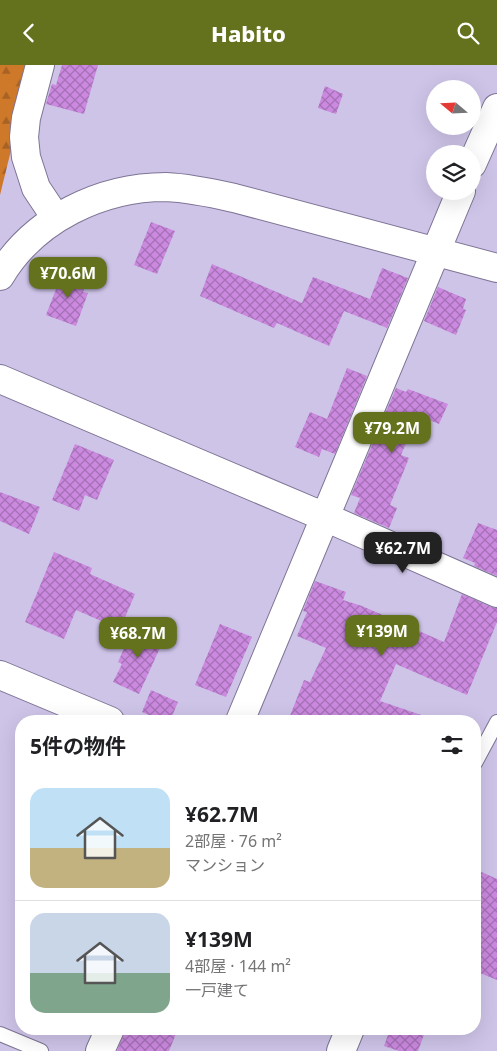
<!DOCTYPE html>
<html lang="ja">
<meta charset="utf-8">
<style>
:root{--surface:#fff;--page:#f2f2f2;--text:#202124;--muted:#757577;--line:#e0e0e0;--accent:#64721d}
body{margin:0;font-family:"Noto Sans","Noto Sans JP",sans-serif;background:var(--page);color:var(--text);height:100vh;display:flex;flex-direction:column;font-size:19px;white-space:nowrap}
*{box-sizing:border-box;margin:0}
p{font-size:16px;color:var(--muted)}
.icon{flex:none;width:28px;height:28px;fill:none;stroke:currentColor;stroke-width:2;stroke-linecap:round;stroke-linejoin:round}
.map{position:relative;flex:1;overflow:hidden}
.panel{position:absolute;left:15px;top:650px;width:466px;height:320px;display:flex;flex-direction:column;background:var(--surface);border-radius:20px;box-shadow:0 5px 20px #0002}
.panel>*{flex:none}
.needle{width:32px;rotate:289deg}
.tools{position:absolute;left:426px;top:15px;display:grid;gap:10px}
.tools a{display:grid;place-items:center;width:55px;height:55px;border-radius:50%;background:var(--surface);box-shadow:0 5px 20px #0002;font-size:25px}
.price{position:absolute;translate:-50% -42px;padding:0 11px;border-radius:10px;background:var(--accent);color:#fff;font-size:16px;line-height:32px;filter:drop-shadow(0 1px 2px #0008)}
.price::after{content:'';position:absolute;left:50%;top:30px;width:15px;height:11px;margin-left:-8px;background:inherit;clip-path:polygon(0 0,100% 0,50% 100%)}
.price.on{background:#222;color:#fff}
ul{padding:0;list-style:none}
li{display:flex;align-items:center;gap:15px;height:125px;padding:0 15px}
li+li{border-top:1px solid var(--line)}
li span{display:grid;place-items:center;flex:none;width:140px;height:100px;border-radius:15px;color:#555}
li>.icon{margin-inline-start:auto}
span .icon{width:60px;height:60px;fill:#fffc;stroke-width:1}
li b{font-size:21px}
h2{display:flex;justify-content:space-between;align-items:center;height:60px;padding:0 15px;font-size:21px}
header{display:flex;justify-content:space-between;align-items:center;height:65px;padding:0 15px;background:var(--accent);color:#fff;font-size:22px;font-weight:800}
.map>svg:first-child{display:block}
.forest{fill:url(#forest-firs)}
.building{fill:url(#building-cross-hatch)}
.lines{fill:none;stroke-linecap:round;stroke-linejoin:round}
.lane-casing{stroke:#7e7495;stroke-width:16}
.street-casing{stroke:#7e7495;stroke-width:30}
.secondary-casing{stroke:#7e7495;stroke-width:30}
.lane{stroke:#fff;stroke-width:14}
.street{stroke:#fff;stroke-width:28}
.secondary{stroke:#fff;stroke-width:28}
</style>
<header><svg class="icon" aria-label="back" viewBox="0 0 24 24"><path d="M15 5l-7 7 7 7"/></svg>Habito<svg class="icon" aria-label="search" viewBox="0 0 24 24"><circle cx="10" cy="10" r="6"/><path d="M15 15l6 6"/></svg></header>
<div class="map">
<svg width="497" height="986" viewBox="0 0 497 986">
<defs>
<pattern id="forest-firs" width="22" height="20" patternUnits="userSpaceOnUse" patternTransform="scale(1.25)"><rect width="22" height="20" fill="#ce7829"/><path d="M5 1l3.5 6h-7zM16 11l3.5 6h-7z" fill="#a86324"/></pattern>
<pattern id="building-cross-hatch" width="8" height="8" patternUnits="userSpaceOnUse" patternTransform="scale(1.25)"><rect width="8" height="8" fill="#cb89df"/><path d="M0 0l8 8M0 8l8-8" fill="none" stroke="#a570b6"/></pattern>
</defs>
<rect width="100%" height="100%" fill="#cec4e8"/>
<!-- forest -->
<path class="forest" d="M 0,0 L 32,0 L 0,130 Z"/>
<!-- building -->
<path class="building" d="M 62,0 L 98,0 L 84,49 L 46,39 L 52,19 L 56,20 Z
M 325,21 L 343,29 L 336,49 L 318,43 Z
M 151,157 L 175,166 L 157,209 L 134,200 Z
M 212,199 L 302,238 L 313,212 L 370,234 L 382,203 L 408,213 L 387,263 L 344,246 L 329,281 L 277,258 L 274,263 L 200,231 Z
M 63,206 L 87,216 L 83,227 L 88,228 L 76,261 L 46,250 Z
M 438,222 L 466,234 L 463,244 L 466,245 L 456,270 L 424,256 Z
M 347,303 L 367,311 L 335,389 L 322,384 L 319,392 L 295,382 L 310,347 L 327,354 Z
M 396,323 L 406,327 L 408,324 L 448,339 L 439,359 L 418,350 L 401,390 L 409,393 L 390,440 L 397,443 L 389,463 L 354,448 L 360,433 L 351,430 Z
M 75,379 L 114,395 L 97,435 L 85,430 L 79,446 L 52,435 Z
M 0,427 L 40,442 L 29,469 L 0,456 Z
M 478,458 L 497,465 L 497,511 L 474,501 L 475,498 L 463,493 Z
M 54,487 L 92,503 L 90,509 L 135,529 L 120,564 L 76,545 L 64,574 L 25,557 Z
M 315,516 L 346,527 L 343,535 L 362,541 L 444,577 L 462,529 L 491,542 L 497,543 L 497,557 L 467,630 L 396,599 L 380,636 L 430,653 L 430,656 L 288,656 L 304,615 L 310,617 L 326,583 L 297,571 L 307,547 L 303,546 Z
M 220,559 L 252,572 L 226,632 L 195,620 Z
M 134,561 L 164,574 L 139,629 L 113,617 L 122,599 L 118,597 Z
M 151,625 L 178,637 L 170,656 L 162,656 L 142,647 Z
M 475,804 L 497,814 L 497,915 L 475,906 Z
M 126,964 L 178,964 L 169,986 L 117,986 Z
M 390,964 L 426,964 L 418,986 L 399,986 L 384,981 Z"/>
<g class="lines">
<defs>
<path id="lane" d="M 475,698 L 497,657
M 0,969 L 41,986"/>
<path id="street" d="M 40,0 L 26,53 L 24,72 L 26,92 L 36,123 L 56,153
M 472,99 L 497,43
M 0,314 L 325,452 L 497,528
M 0,610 L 110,656
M 240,656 L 461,126
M 100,986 L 110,964
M 341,986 L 350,964"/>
<path id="secondary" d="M 0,211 C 34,154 101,122 166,122 C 189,123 212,128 234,133 L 497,203"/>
</defs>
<!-- lane casing -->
<use href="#lane" class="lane-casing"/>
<!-- street casing -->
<use href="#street" class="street-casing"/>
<!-- secondary casing -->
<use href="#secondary" class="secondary-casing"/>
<!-- lane -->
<use href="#lane" class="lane"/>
<!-- street -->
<use href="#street" class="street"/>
<!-- secondary -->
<use href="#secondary" class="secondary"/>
</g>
</svg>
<div class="tools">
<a><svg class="needle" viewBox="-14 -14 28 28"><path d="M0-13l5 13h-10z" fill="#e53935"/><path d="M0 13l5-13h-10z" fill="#757577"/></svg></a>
<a><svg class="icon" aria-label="layers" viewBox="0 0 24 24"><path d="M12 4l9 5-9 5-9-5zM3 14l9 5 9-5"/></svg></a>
</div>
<b class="price" style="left:68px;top:234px">¥70.6M</b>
<b class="price" style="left:392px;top:389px">¥79.2M</b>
<b class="price on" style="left:403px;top:509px">¥62.7M</b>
<b class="price" style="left:382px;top:592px">¥139M</b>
<b class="price" style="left:138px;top:594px">¥68.7M</b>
<section class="panel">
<h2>5件の物件<svg class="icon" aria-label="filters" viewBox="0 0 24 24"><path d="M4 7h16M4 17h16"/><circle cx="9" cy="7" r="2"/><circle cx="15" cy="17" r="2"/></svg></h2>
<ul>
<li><span style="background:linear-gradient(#bfe0f5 60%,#c2b280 0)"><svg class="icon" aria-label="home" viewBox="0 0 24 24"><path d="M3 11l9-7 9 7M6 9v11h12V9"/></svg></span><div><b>¥62.7M</b><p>2部屋 · 76 m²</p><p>マンション</p></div></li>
<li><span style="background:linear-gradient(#c9d6e8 60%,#7fa58c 0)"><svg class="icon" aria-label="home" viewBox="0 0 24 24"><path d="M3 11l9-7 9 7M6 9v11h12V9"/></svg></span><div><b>¥139M</b><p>4部屋 · 144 m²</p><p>一戸建て</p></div></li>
</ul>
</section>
</div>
